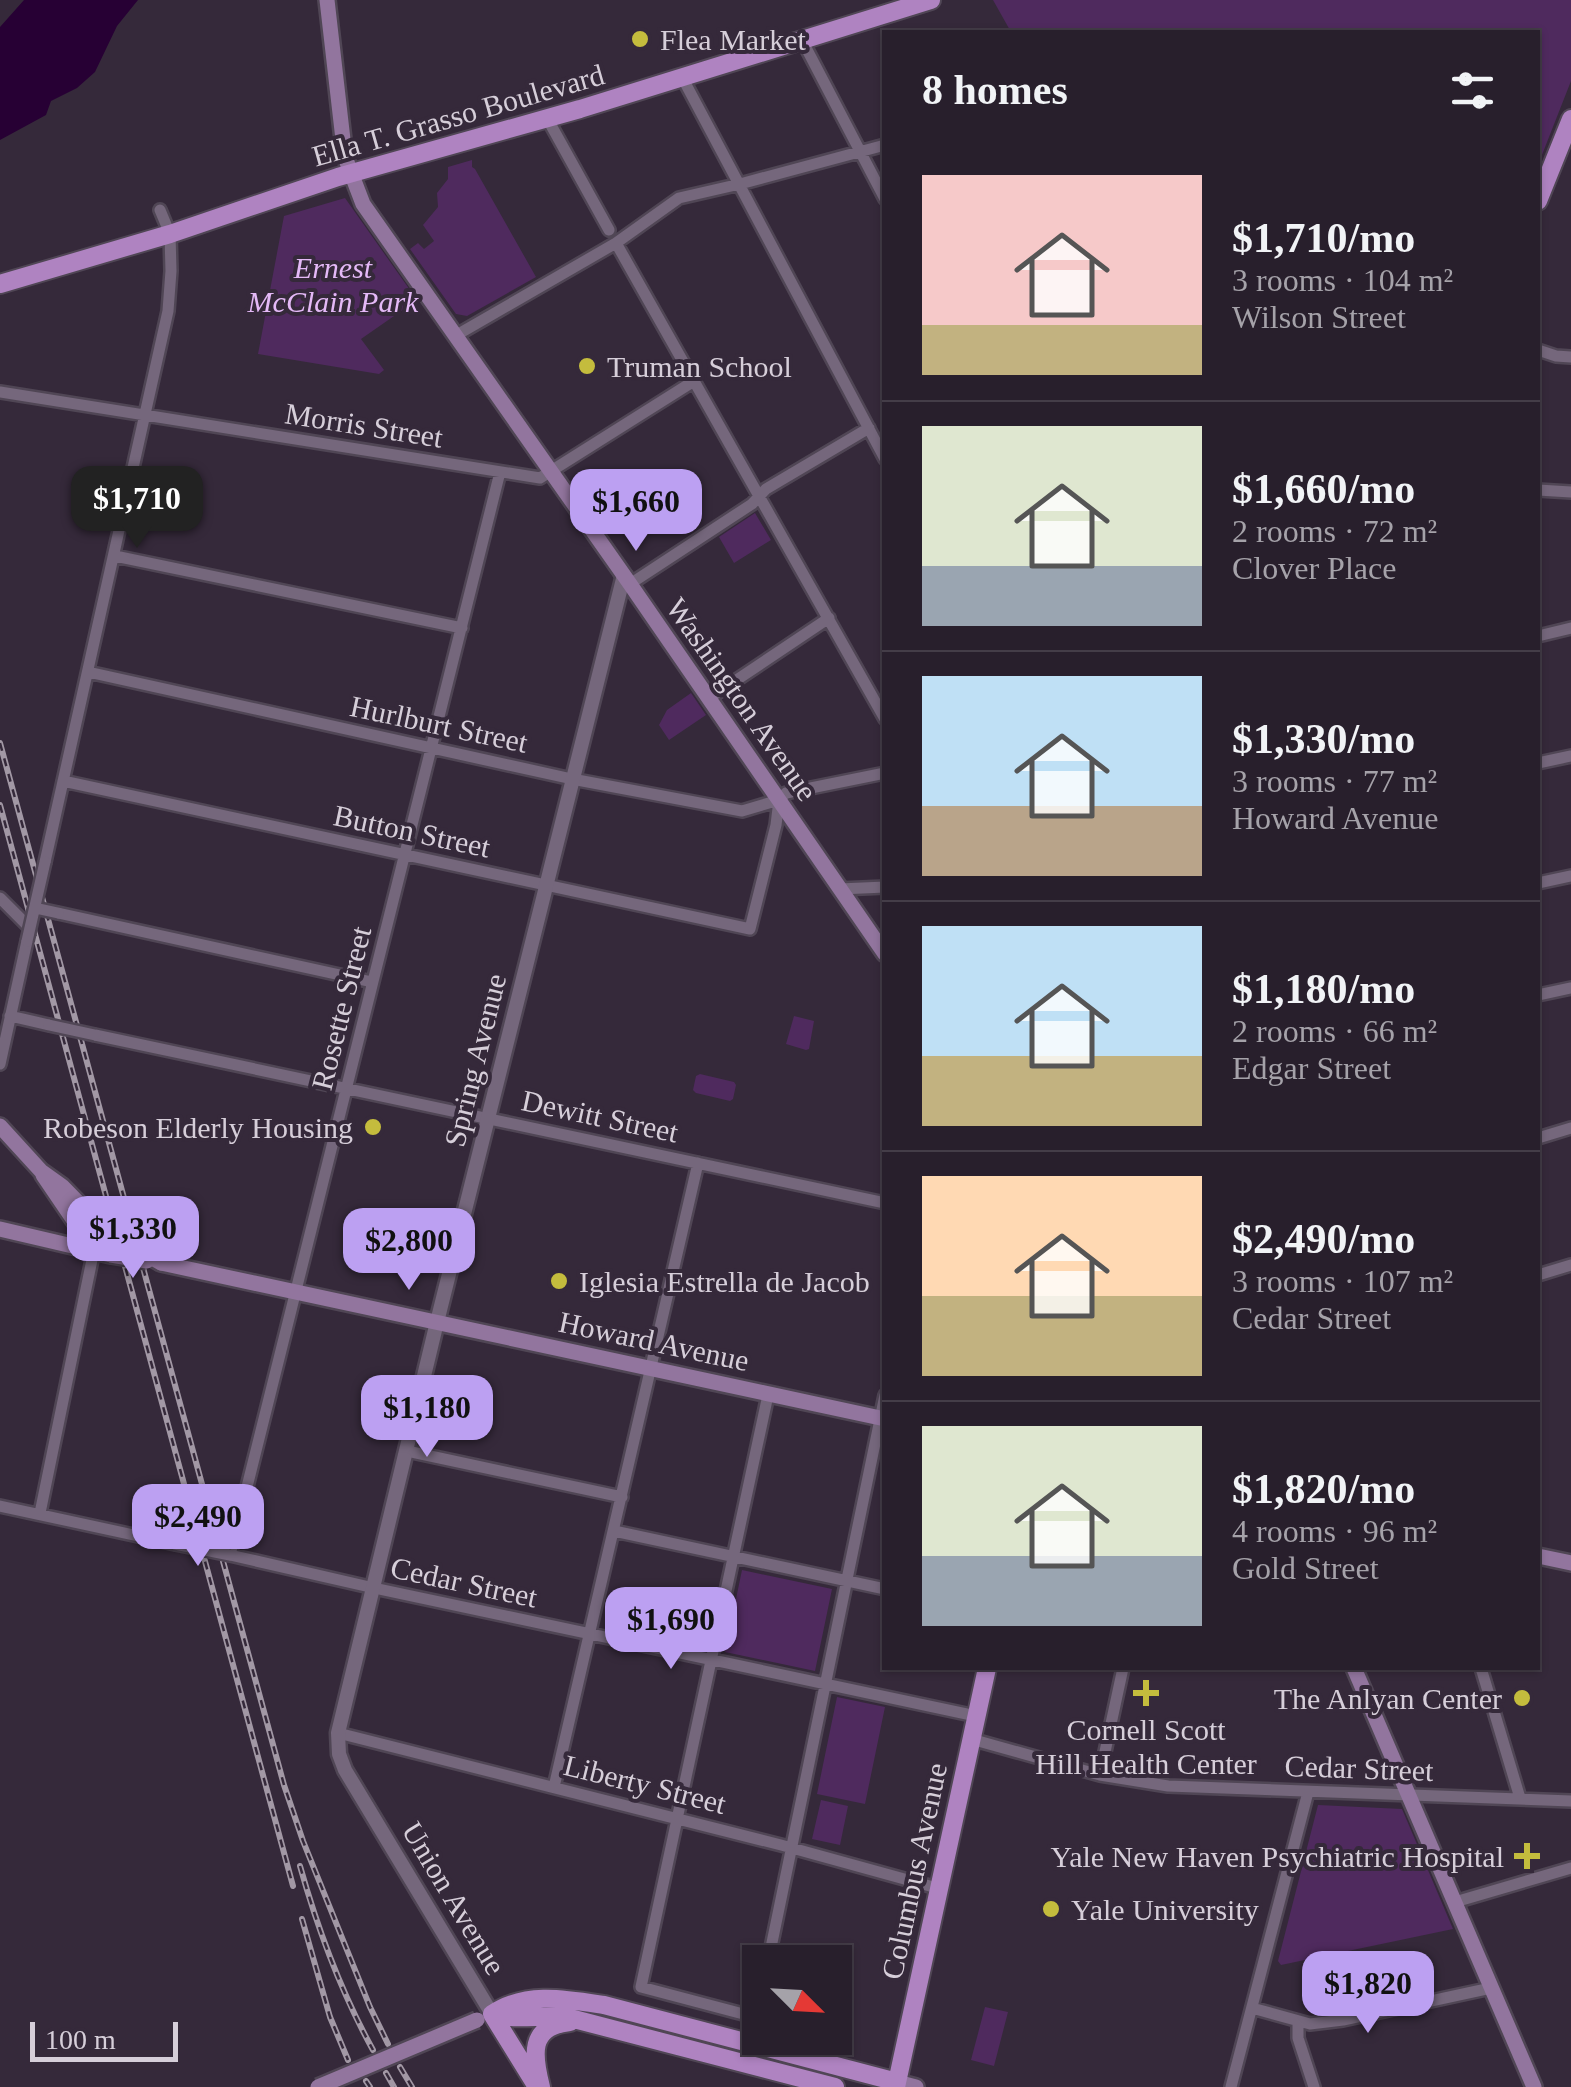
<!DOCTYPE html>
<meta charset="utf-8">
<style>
:root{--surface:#281f2c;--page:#342c38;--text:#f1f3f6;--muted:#a5a2a9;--line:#443d48;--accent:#bca0f2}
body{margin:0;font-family:"Times New Roman",serif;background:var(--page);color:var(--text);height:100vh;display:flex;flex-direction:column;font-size:38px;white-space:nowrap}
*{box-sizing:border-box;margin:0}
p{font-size:32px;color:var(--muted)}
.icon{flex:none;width:55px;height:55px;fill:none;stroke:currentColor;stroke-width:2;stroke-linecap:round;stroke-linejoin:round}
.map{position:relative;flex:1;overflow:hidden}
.sheet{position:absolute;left:882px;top:30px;width:658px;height:1640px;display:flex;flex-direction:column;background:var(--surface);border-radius:0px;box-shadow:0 2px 8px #0004,0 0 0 2px var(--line)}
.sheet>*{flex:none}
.needle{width:65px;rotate:114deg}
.tools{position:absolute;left:742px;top:1945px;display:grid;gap:20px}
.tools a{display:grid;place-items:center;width:110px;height:110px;border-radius:0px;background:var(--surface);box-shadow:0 2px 8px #0004,0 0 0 2px var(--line);font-size:50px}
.scale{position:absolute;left:30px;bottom:25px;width:148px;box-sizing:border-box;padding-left:10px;border:5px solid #d6ced9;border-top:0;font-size:28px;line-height:35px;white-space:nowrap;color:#d6ced9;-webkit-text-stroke:8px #35293a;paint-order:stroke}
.price{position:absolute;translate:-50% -85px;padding:0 22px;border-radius:20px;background:var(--accent);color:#111;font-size:32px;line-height:65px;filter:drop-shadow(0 2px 5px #0008)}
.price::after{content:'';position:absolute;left:50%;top:60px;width:30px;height:22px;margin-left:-15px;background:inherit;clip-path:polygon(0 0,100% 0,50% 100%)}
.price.active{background:#222;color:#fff}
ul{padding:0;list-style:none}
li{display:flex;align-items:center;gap:30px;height:250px;padding:0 40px}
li+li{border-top:2px solid var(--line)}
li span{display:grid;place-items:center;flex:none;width:280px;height:200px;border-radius:0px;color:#555}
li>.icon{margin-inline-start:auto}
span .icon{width:120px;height:120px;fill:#fffc;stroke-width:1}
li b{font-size:42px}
h2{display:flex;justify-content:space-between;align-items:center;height:120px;padding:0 40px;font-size:42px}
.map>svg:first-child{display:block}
.green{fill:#4f2a5e}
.water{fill:#270034}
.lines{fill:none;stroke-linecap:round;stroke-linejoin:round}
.minor-casing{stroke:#504655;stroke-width:16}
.tertiary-casing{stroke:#504655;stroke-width:19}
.secondary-casing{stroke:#504655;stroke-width:20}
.primary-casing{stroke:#504655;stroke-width:22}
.minor{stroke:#75677c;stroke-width:11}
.tertiary{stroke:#75677c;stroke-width:14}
.secondary{stroke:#92759e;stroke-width:15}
.primary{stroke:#af83c1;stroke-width:18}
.rail-casing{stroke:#a298a5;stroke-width:6}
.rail{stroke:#35293a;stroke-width:2.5;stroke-dasharray:8;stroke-linecap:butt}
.minor-bridge-casing{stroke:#504655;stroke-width:16;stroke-linecap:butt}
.secondary-bridge-casing{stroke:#504655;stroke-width:20;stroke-linecap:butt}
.minor-bridge{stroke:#75677c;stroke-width:11}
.secondary-bridge{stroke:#92759e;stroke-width:15}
.poi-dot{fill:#c4bc3d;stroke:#35293a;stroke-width:4}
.labels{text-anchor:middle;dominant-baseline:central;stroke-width:8;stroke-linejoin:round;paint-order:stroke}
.poi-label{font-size:30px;fill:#d6ced9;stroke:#35293a;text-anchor:start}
.street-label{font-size:30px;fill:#d6ced9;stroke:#35293a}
.park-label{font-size:30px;font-style:italic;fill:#e4b9f7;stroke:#35293a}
</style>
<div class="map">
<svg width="1571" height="2087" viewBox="0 0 1571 2087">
<rect width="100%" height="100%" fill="#35293a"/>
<!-- green -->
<path class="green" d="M 993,0 L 1571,0 L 1571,81 L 1538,165 L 1538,32 L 1011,32 Z
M 472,160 L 472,167 L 475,169 L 536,277 L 467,316 L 456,314 L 410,249 L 418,243 L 424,249 L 434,241 L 423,225 L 438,207 L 437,193 L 448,179 L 448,167 Z
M 345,198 L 417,300 L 361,339 L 384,370 L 379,374 L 258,354 L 284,216 Z
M 755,513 L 771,540 L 734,563 L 719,537 Z
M 691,693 L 706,715 L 669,740 L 659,725 L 667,710 Z
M 794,1016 L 814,1021 L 809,1049 L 806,1050 L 786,1044 Z
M 700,1074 L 734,1082 L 736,1085 L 733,1099 L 730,1101 L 696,1093 L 693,1090 L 696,1076 Z
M 742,1570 L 832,1589 L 815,1671 L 725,1652 Z
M 837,1697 L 885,1707 L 865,1804 L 817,1794 Z
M 821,1800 L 848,1806 L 840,1845 L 812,1839 Z
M 1318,1805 L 1402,1809 L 1453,1929 L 1281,1965 L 1278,1961 Z
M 985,2007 L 1008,2012 L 994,2066 L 971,2060 Z"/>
<!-- water -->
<path class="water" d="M 24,0 L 138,0 L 117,26 L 95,72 L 77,88 L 51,101 L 46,115 L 0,140 L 0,27 Z"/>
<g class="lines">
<defs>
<path id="minor" d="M 802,40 L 885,199
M 682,77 L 885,459
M 547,118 L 609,230
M 616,243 L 885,719
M 455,336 L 616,243 L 679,198 L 740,184 L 885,145
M 1538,350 L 1556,356 L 1571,357
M 0,392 L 540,478 L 694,381
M 500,472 L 230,1555 L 374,1588 L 976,1716
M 1538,490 L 1571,492
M 115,556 L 462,628
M 630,584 L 752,504 L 766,489 L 869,428
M 1538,636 L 1571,628
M 88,672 L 572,779 L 742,811 L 779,800 L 786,793 L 885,773
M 708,699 L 829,618
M 1538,763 L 1571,756
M 63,781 L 750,929 L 776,825 L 779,800
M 45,862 L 168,311 L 171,271 L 170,234 L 160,210
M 1538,883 L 1571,876
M 840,889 L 885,887
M 0,898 L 30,928
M 58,913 L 372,982
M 1538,995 L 1571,988
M 10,1016 L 49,1025
M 95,1035 L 885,1203
M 0,1064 L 27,941
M 1538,1138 L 1571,1128
M 1538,1275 L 1571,1265
M 407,1451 L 622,1497
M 0,1506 L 175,1544
M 40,1513 L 94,1250
M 614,1531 L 885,1589
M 1481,1668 L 1520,1798
M 338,1733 L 781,1845 L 937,1888
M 971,1739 L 1100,1775 L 1168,1786 L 1571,1801
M 1100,1775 L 1123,1668
M 554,1787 L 698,1163
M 1455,1902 L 1571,1868
M 768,1962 L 885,1395
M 760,2000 L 755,2012 L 747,2015 L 641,1987 L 768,1395
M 1252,2008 L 1310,2024 L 1343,2020 L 1491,1988
M 1298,2021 L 1298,2038 L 1314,2087
M 1231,2087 L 1308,1792"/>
<path id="tertiary" d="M 492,2014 L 345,1770 L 339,1754 L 338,1733 L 437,1322 L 624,575"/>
<path id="secondary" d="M 327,0 L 345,157 L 363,204 L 630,584 L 885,954
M 0,1126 L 41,1171 L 62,1186 L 108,1233
M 43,1175 L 94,1250
M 0,1229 L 111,1255
M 161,1263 L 885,1419
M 1538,1556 L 1571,1563
M 1354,1668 L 1534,2087
M 897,2082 L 916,2087"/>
<path id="primary" d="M 1538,201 L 1571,119
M 0,284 L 170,234 L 338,177 L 580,109 L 931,0
M 492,2014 C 526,1991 566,1999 604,2005 L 897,2082
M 492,2014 C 518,2021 543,2014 570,2018 L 835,2087
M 492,2014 L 534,2082
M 541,2087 C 533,2056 528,2026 570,2022
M 896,2087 L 987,1668"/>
</defs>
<!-- minor casing -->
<use href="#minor" class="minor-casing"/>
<!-- tertiary casing -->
<use href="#tertiary" class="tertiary-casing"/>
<!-- secondary casing -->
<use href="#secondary" class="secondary-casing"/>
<!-- primary casing -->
<use href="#primary" class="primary-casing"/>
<!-- minor -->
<use href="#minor" class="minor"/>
<!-- tertiary -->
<use href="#tertiary" class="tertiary"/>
<!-- secondary -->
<use href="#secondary" class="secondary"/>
<!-- primary -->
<use href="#primary" class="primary"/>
<defs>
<path id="rail" d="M 0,743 L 284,1785 L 303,1841 L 370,2007 L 388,2044
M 0,805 L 293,1886
M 300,1866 C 318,1930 341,1992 373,2050
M 302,1919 L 330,2017 L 348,2060
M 400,2067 L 412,2087
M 386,2073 L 394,2087
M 366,2081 L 370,2087"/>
</defs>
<!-- rail casing -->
<use href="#rail" class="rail-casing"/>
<!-- rail -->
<use href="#rail" class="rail"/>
<defs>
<path id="minor-bridge" d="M 35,908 L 58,913
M 27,941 L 45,862
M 49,1025 L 95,1035
M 175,1544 L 230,1555"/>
<path id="secondary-bridge" d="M 108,1233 L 161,1263
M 111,1255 L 147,1261
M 318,2087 L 477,2020"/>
</defs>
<!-- minor-bridge casing -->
<use href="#minor-bridge" class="minor-bridge-casing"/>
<!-- secondary-bridge casing -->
<use href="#secondary-bridge" class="secondary-bridge-casing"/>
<!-- minor-bridge -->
<use href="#minor-bridge" class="minor-bridge"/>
<!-- secondary-bridge -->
<use href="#secondary-bridge" class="secondary-bridge"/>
</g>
<!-- markers -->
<g class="poi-dot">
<circle cx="640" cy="39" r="10"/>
<circle cx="587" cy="366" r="10"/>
<circle cx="373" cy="1127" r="10"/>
<circle cx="559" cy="1281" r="10"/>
<path d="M1141 1678h10v10h10v10h-10v10h-10v-10h-10v-10h10z"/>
<circle cx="1522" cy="1698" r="10"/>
<path d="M1522 1841h10v10h10v10h-10v10h-10v-10h-10v-10h10z"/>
<circle cx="1051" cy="1909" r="10"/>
</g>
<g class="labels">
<!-- poi labels -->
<g class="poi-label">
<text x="660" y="39">Flea Market</text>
<text x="607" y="366">Truman School</text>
<text x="353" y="1127" text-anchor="end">Robeson Elderly Housing</text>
<text x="579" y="1281">Iglesia Estrella de Jacob</text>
<text x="1502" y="1698" text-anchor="end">The Anlyan Center</text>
<text x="1146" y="1729" text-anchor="middle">Cornell Scott<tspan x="1146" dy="34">Hill Health Center</tspan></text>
<text x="1504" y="1856" text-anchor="end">Yale New Haven Psychiatric Hospital</text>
<text x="1071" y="1909">Yale University</text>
</g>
<!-- street labels -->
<g class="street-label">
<text transform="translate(458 115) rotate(-16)">Ella T. Grasso Boulevard</text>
<text transform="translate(364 425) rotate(9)">Morris Street</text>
<text transform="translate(742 699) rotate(55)">Washington Avenue</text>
<text transform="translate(439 724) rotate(12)">Hurlburt Street</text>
<text transform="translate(412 831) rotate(12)">Button Street</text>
<text transform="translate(341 1008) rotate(-76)">Rosette Street</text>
<text transform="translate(475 1060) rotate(-76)">Spring Avenue</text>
<text transform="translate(600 1116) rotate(12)">Dewitt Street</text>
<text transform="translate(654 1341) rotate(12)">Howard Avenue</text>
<text transform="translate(464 1582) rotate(12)">Cedar Street</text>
<text transform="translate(1359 1768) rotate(2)">Cedar Street</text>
<text transform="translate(645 1784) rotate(14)">Liberty Street</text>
<text transform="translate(914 1871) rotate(-78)">Columbus Avenue</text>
<text transform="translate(454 1898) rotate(59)">Union Avenue</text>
</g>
<!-- park labels -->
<g class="park-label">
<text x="333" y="267">Ernest<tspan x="333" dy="34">McClain Park</tspan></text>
</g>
</g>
</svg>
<div class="tools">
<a><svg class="needle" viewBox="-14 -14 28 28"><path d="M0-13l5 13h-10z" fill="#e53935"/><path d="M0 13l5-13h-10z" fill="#a5a2a9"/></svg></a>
</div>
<div class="scale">100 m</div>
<b class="price active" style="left:137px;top:551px">$1,710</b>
<b class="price" style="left:636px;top:554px">$1,660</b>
<b class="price" style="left:133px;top:1281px">$1,330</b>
<b class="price" style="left:409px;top:1293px">$2,800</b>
<b class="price" style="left:427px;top:1460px">$1,180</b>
<b class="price" style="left:198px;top:1569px">$2,490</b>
<b class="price" style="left:671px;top:1672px">$1,690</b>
<b class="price" style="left:1368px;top:2036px">$1,820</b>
<section class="sheet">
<h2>8 homes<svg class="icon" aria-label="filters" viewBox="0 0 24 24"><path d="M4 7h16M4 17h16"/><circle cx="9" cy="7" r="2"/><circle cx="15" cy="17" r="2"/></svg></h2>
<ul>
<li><span style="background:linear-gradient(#f6c9c9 75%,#c2b280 0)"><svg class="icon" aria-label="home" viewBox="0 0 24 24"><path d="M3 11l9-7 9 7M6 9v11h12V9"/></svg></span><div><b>$1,710/mo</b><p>3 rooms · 104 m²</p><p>Wilson Street</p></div></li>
<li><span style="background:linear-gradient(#dfe7d0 70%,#9aa5b1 0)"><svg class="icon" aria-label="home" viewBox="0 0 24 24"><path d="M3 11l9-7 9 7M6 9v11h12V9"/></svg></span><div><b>$1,660/mo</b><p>2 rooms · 72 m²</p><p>Clover Place</p></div></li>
<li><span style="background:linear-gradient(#bfe0f5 65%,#b9a48a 0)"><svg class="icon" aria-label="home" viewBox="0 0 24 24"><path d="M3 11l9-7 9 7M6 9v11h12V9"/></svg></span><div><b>$1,330/mo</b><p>3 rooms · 77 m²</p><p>Howard Avenue</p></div></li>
<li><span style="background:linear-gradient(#bfe0f5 65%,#c2b280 0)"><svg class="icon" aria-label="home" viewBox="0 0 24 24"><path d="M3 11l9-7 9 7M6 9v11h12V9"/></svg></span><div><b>$1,180/mo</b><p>2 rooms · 66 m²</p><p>Edgar Street</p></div></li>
<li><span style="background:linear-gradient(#ffd9b3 60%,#c2b280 0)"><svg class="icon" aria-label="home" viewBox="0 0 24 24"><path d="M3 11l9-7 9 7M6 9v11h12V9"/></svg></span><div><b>$2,490/mo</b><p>3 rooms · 107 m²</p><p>Cedar Street</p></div></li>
<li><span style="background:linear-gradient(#dfe7d0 65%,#9aa5b1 0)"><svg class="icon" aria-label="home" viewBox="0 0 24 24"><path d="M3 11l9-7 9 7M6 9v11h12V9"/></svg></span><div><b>$1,820/mo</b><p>4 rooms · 96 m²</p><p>Gold Street</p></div></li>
</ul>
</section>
</div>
